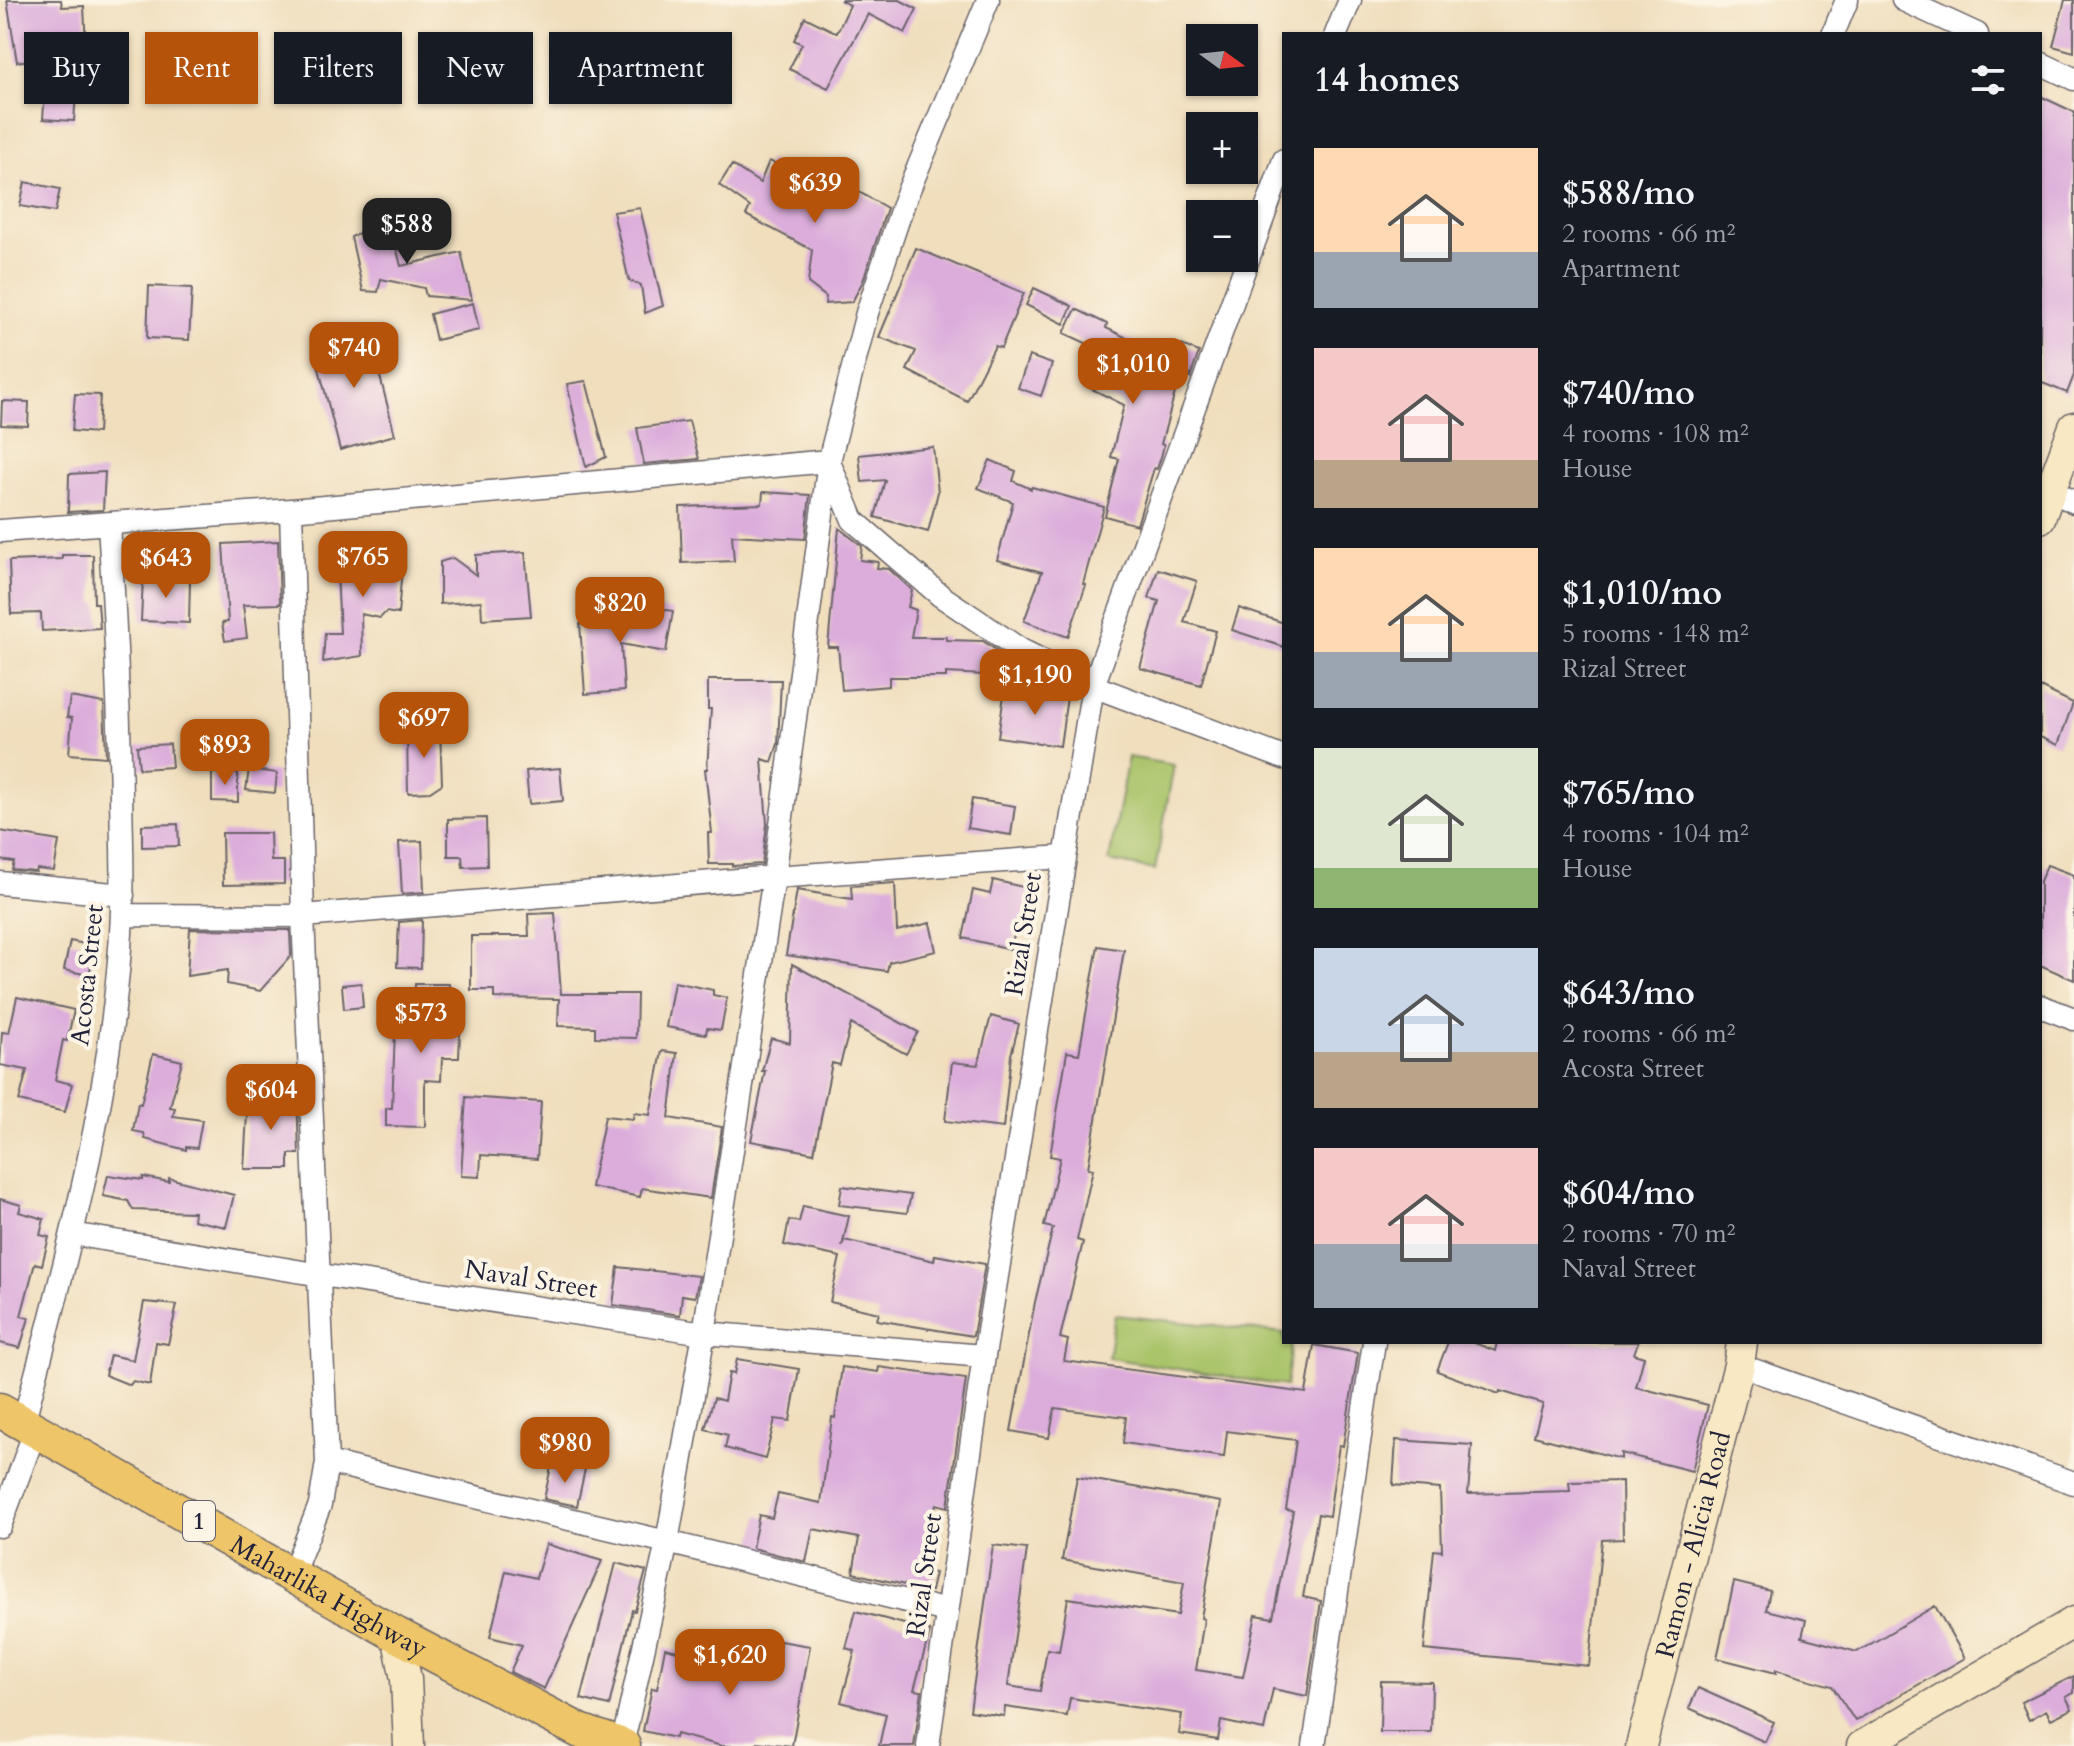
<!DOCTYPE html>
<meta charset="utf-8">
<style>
:root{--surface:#171b24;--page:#242831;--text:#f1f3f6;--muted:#9ea1a6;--accent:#b45309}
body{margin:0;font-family:Cardo,serif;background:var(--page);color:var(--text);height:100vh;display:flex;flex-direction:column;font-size:30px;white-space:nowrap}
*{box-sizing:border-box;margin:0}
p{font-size:26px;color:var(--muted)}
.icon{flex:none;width:44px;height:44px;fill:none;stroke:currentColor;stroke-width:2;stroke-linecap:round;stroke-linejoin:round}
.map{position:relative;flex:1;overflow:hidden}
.drawer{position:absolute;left:1282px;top:32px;width:760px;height:1312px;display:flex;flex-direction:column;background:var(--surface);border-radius:0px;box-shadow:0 2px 6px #0004}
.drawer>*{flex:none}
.banner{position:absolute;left:24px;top:32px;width:760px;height:72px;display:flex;gap:16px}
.needle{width:52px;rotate:105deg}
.tools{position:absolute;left:1186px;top:24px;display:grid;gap:16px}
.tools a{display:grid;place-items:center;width:72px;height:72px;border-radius:0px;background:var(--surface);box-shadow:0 2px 6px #0004;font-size:40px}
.price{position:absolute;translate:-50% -68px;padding:0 18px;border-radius:16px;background:var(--accent);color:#fff;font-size:26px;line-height:52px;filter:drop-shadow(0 2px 4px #0008)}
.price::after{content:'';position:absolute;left:50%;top:48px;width:24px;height:18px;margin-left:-12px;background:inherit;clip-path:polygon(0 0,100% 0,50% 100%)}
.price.on{background:#222;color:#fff}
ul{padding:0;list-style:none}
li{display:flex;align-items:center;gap:24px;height:200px;padding:0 32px}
li span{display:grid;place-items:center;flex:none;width:224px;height:160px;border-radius:0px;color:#555}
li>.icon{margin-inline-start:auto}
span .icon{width:96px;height:96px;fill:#fffc;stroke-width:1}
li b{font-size:34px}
h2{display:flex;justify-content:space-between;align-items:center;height:96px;padding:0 32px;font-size:34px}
.tag{padding:0 28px;border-radius:0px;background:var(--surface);box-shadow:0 2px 6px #0004;font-size:28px;line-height:72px}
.tag.on{background:var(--accent);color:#fff}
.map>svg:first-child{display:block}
.green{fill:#aac46a;stroke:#667352;stroke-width:2}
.building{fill:#dcaddb}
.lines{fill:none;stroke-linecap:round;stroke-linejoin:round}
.minor-casing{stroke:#6a6468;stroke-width:25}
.secondary-casing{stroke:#6a6468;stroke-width:33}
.primary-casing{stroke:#6a6468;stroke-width:37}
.minor{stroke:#fff;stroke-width:22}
.secondary{stroke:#f8e8c3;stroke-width:30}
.primary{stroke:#eec569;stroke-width:34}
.labels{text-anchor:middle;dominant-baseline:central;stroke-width:8;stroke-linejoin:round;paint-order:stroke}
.shield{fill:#fcf5e5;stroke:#63616e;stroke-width:2}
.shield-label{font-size:24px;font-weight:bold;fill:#22223b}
.street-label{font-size:26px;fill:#22223b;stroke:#fcf5e5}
</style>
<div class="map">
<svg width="2074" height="1746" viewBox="0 0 2074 1746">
<rect width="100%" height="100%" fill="#fcf5e5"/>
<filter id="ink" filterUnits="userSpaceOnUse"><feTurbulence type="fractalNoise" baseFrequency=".0125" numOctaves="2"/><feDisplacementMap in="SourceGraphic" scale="16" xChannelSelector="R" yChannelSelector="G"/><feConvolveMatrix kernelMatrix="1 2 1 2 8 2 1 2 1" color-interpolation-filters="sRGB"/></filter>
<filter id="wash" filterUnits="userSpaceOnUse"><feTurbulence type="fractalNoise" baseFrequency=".006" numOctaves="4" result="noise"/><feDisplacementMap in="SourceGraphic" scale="32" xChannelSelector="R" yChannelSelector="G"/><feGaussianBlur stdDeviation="1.8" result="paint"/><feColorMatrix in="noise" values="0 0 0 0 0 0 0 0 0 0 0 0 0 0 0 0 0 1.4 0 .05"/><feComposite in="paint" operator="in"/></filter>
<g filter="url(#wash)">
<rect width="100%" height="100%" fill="#f0debd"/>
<!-- green -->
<path class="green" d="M 1128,757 L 1174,765 L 1155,870 L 1109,861 Z
M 1115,1315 L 1284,1333 L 1284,1342 L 1292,1342 L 1286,1386 L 1108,1358 Z"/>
<g id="blocks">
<!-- building -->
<path class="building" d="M 7,0 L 61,0 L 62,7 L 84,6 L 86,46 L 44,48 L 45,57 L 17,62 Z
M 840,0 L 900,0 L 917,9 L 905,33 L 868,14 L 828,88 L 789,69 L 802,44 L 794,40 L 805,17 L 837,33 L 850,5 Z
M 2065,0 L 2074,0 L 2074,52 L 2053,46 Z
M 45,91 L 76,93 L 74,121 L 43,119 Z
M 2040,96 L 2074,112 L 2074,375 L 2067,393 L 2040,382 Z
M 769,161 L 854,197 L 857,191 L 887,208 L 863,281 L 852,302 L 825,304 L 826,297 L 808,283 L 812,250 L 746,215 L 750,207 L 719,185 L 732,165 L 760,183 Z
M 25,182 L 60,189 L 55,212 L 20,206 Z
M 640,208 L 663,306 L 645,313 L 641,285 L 629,281 L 613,212 Z
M 389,219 L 401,266 L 461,252 L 472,300 L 426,296 L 424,288 L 381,279 L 378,292 L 363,291 L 351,237 Z
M 916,248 L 1024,293 L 1001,348 L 995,346 L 967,401 L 907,370 L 916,351 L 879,337 Z
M 149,286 L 192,288 L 189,340 L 147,338 Z
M 1034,288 L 1072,306 L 1064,324 L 1026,305 Z
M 473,303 L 479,330 L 436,340 L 430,314 Z
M 1076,309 L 1107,324 L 1106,328 L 1175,361 L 1182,345 L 1199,352 L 1190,378 L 1180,374 L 1161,444 L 1164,445 L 1161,457 L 1157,469 L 1154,468 L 1137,525 L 1105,516 L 1119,459 L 1111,457 L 1124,405 L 1090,388 L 1102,364 L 1094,360 L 1099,349 L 1064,333 Z
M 368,330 L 395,435 L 340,450 L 313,345 Z
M 1029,356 L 1052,364 L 1041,396 L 1018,388 Z
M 586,381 L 606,457 L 586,467 L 567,384 Z
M 75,394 L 100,395 L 98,433 L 72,431 Z
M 2,401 L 29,402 L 28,426 L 1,425 Z
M 689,421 L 699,459 L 644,464 L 637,428 Z
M 933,447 L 938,492 L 928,532 L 875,517 L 885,480 L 862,482 L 859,455 Z
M 990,460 L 1016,471 L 1013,481 L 1031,489 L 1032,487 L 1104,507 L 1083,584 L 1086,585 L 1068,637 L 1024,621 L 1042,572 L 997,560 L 1013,502 L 978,488 Z
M 105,472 L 103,510 L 68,512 L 69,474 Z
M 763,492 L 810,495 L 805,539 L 732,535 L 734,561 L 682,563 L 680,507 L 762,504 Z
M 839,528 L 862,546 L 860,560 L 878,562 L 877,568 L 889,569 L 912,590 L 908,607 L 916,610 L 911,637 L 946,637 L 946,640 L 983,641 L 1006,657 L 1005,676 L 946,673 L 946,677 L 889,677 L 889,686 L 842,690 L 838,647 L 828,647 Z
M 362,533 L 385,534 L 386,568 L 402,569 L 398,614 L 386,612 L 380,618 L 361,614 L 362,656 L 323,662 L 325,633 L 340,633 L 337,572 L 365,572 Z
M 278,541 L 280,604 L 243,605 L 247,638 L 225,641 L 222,623 L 228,622 L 223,544 Z
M 525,552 L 531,616 L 482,619 L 481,601 L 440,604 L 440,562 L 453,558 L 476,575 L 476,555 Z
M 62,555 L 93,555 L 94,603 L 98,603 L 100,628 L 42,631 L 41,613 L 11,614 L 9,561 L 62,559 Z
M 1158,569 L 1197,581 L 1184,622 L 1216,631 L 1201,685 L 1140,668 L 1159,601 L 1149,598 Z
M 143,578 L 190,579 L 189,623 L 141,621 Z
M 629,603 L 673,611 L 666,652 L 621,644 L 624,691 L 585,694 L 580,624 L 625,621 Z
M 1239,608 L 1284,623 L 1284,647 L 1232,630 Z
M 708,680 L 781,680 L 778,744 L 772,762 L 762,759 L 767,824 L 762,864 L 732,866 L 732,864 L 709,864 L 708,833 L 712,833 L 705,769 L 707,769 L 711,709 L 708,709 Z
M 1042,686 L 1068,690 L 1060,746 L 998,737 L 1004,695 L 1040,700 Z
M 2040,687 L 2073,703 L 2058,745 L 2040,737 Z
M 70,697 L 104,703 L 106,757 L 69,754 L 72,718 L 67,717 Z
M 440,729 L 442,784 L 430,792 L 408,793 L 407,730 Z
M 170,744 L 172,767 L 139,769 L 137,746 Z
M 560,768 L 563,801 L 529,804 L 526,771 Z
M 249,769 L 277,773 L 275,793 L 246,790 Z
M 212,773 L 238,773 L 238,802 L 212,801 Z
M 972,799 L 1015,806 L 1011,835 L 967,828 Z
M 486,818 L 487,866 L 463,867 L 462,856 L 448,856 L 448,819 Z
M 178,824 L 179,846 L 142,847 L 142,825 Z
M 0,831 L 59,841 L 54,871 L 37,869 L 36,872 L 12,870 L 14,862 L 0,860 Z
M 222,833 L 270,833 L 271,861 L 284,861 L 284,884 L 223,885 Z
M 422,841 L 424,892 L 402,894 L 399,842 Z
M 2047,865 L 2074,875 L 2074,980 L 2040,965 L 2040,881 Z
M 993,880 L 1031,889 L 1023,927 L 1016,925 L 1011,949 L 963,938 L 973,890 L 990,894 Z
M 895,883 L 897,931 L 930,923 L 936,951 L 889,962 L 887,971 L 786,955 L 797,890 L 852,899 L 851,886 Z
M 555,913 L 561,994 L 637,994 L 636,1038 L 595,1037 L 595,1027 L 558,1026 L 559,999 L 494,998 L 494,990 L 471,990 L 471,936 L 529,936 L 528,914 Z
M 422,920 L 421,968 L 397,967 L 399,922 Z
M 190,929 L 290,930 L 291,956 L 260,991 L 227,984 L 228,970 L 187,976 Z
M 70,941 L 95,946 L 89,975 L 64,970 Z
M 1098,946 L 1124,950 L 1088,1168 L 1093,1169 L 1077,1240 L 1083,1242 L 1060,1338 L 1068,1340 L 1064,1361 L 1306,1393 L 1314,1345 L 1358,1353 L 1343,1446 L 1339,1445 L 1329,1516 L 1318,1514 L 1303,1597 L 1321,1601 L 1307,1696 L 1273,1689 L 1264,1730 L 1221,1721 L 1218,1740 L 1179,1734 L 1182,1714 L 1070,1698 L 1067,1716 L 1005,1707 L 1004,1716 L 970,1711 L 993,1545 L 1027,1549 L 1008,1686 L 1040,1691 L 1047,1649 L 1059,1651 L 1068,1598 L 1178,1615 L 1184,1582 L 1062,1560 L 1077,1477 L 1221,1502 L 1201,1618 L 1204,1619 L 1196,1670 L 1243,1677 L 1256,1615 L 1273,1618 L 1293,1511 L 1286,1510 L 1296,1440 L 1227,1431 L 1224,1457 L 1123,1443 L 1126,1417 L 1055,1408 L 1049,1438 L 1011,1431 L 1035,1302 L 1053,1228 L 1044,1226 L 1060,1158 L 1050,1156 L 1067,1052 L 1079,1054 Z
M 792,964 L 918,1032 L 906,1054 L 851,1024 L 840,1065 L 832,1063 L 814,1153 L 751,1141 L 765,1071 L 762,1071 L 771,1038 L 790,1043 Z
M 674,982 L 713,990 L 713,995 L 727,998 L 721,1030 L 707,1028 L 706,1034 L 666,1027 Z
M 361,983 L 363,1007 L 344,1009 L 342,985 Z
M 415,984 L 449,984 L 448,1033 L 460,1033 L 459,1058 L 442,1058 L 441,1081 L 425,1080 L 425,1127 L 386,1126 L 386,1108 L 392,1108 L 395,1031 L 414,1032 Z
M 17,997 L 74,1010 L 67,1041 L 63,1040 L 55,1080 L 72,1084 L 65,1112 L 19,1101 L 27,1070 L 0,1065 L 2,1032 L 9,1033 Z
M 991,1016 L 1019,1024 L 1011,1055 L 1003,1128 L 945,1121 L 952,1062 L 978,1065 Z
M 662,1051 L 677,1053 L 669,1118 L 722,1127 L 711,1198 L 642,1188 L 640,1197 L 591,1187 L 605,1116 L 633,1119 L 634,1113 L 650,1115 Z
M 153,1054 L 182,1061 L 170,1107 L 175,1108 L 173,1116 L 202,1120 L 197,1148 L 186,1147 L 186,1150 L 145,1139 L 144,1133 L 133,1131 L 138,1103 L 141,1104 Z
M 248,1095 L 297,1095 L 299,1154 L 289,1154 L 289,1169 L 244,1169 Z
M 466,1097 L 541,1102 L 537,1159 L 481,1155 L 480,1177 L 461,1176 Z
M 108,1175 L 143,1180 L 143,1177 L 169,1182 L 169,1178 L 234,1195 L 226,1227 L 193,1220 L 194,1212 L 133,1210 L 128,1201 L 103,1196 Z
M 842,1186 L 911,1195 L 907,1213 L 839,1205 Z
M 0,1199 L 21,1205 L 19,1212 L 44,1219 L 40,1235 L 49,1237 L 42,1265 L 35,1263 L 21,1316 L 29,1318 L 20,1348 L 0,1343 Z
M 803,1206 L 849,1216 L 842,1247 L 844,1240 L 934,1261 L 935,1255 L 985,1264 L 973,1336 L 877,1320 L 879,1313 L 830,1302 L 840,1257 L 784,1245 L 789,1220 L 799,1222 Z
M 618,1267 L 699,1276 L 695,1297 L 682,1295 L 680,1315 L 613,1305 Z
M 144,1302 L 177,1305 L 168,1344 L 156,1342 L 150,1385 L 133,1381 L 130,1385 L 105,1375 L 110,1355 L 133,1360 Z
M 1448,1342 L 1472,1342 L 1495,1351 L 1497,1342 L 1638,1342 L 1634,1354 L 1644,1357 L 1636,1387 L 1708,1405 L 1692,1471 L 1621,1453 L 1621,1459 L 1534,1436 L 1543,1404 L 1500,1391 L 1499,1394 L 1437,1371 Z
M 737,1359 L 799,1369 L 790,1421 L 775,1419 L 765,1459 L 725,1448 L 728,1435 L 705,1429 L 714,1398 L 724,1401 L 729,1373 L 734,1374 Z
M 842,1367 L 878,1372 L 879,1367 L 966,1379 L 948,1507 L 936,1504 L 919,1570 L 935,1573 L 931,1591 L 853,1573 L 859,1538 L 813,1529 L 806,1562 L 752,1548 L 759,1515 L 772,1518 L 778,1494 L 821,1503 L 832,1417 L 835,1418 Z
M 1396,1440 L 1472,1445 L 1468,1494 L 1570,1491 L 1569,1482 L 1622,1481 L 1623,1539 L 1602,1540 L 1589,1666 L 1424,1650 L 1434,1550 L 1442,1551 L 1440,1489 L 1393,1485 Z
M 565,1465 L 585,1469 L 577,1506 L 544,1499 L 551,1467 L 564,1470 Z
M 546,1544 L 602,1561 L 544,1689 L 510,1672 L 522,1645 L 490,1637 L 506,1571 L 536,1578 Z
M 616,1563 L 646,1571 L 635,1611 L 632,1610 L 609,1706 L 581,1699 Z
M 1734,1582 L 1770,1591 L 1766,1610 L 1806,1620 L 1802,1637 L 1857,1652 L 1935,1606 L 1965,1658 L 1855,1721 L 1832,1686 L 1776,1670 L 1776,1673 L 1717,1658 Z
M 856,1611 L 930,1631 L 914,1690 L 922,1691 L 914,1746 L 879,1746 L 886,1714 L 841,1702 L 855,1651 L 846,1648 Z
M 780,1641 L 810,1646 L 792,1746 L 757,1742 L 756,1746 L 722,1746 L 676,1734 L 675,1738 L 643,1731 L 652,1688 L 657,1689 L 665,1648 L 731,1664 L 734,1650 L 777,1659 Z
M 2074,1676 L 2074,1693 L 2066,1697 L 2072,1709 L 2051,1719 L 2046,1710 L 2029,1720 L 2021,1702 Z
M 1381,1681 L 1432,1682 L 1431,1732 L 1380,1732 Z
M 1698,1688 L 1774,1722 L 1765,1742 L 1689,1708 Z"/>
</g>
</g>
<g filter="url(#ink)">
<use href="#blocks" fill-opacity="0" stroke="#6a6468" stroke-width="2"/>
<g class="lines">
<defs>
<path id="minor" d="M 1903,0 L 1977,34
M 1336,34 L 1350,0
M 1833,34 L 1847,0
M 2040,63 L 2074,79
M 829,462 L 853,520 L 941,596 L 1021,650 L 1093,686 L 1284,758
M 2040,485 L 2074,502
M 291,510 L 303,916 L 327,1462 L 320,1505 L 292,1575
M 0,531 L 291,510 L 829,461
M 0,883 L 123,895
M 122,915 L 303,916 L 774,877 L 1063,857
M 2040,1006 L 2074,1019
M 72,1234 L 321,1275 L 704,1333 L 984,1356
M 1739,1365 L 2074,1483
M 23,1424 C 64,1268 108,1110 120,948 C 124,898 122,847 121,796 C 119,705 115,615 109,524
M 327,1462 L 667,1542 L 947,1611
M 0,1526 L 35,1431
M 622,1746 L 667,1542 L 704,1333 L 774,877 L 829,461 L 867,313 L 905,199 L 988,0
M 928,1746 L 984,1356 L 1093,686 L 1284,160
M 1314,1746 L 1374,1342"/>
<g id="secondary">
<path d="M 2040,518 L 2074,427"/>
<path d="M 397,1635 L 406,1679 L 409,1746"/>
<path id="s1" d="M 1641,1746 L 1739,1365 L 1742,1342"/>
<path d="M 1862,1746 L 2074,1622"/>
</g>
<g id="primary">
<path id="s2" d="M 0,1410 L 397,1635 L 580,1731 L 623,1746"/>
</g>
</defs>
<!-- minor casing -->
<use href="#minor" class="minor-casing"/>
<!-- secondary casing -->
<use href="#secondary" class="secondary-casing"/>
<!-- primary casing -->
<use href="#primary" class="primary-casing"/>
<!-- minor -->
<use href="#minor" class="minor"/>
<!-- secondary -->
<use href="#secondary" class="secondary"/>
<!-- primary -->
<use href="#primary" class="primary"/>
</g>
</g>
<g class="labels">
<!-- shield labels -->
<rect class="shield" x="183" y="1501" width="32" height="40" rx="6"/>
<g class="shield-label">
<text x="199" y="1521">1</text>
</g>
<!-- street labels -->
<g class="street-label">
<text transform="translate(1023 934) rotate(-81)">Rizal Street</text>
<text transform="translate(87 975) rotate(-84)">Acosta Street</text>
<text transform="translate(531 1279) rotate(9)">Naval Street</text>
<text stroke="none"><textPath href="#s1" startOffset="208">Ramon - Alicia Road</textPath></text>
<text transform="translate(924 1575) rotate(-82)">Rizal Street</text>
<text stroke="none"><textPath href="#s2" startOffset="378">Maharlika Highway</textPath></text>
</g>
</g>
</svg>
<div class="tools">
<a><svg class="needle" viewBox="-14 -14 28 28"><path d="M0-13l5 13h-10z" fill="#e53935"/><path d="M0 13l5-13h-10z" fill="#9ea1a6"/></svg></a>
<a>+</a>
<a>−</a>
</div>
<b class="price" style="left:815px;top:225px">$639</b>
<b class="price on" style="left:407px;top:266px">$588</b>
<b class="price" style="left:354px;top:390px">$740</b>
<b class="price" style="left:1133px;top:406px">$1,010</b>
<b class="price" style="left:363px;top:599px">$765</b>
<b class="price" style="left:166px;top:600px">$643</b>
<b class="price" style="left:620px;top:645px">$820</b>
<b class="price" style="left:1035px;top:717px">$1,190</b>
<b class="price" style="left:424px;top:760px">$697</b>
<b class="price" style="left:225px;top:787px">$893</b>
<b class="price" style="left:421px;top:1055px">$573</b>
<b class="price" style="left:271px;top:1132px">$604</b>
<b class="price" style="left:565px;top:1485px">$980</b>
<b class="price" style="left:730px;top:1697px">$1,620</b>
<div class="banner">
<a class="tag">Buy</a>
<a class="tag on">Rent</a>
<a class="tag">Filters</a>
<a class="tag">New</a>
<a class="tag">Apartment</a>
</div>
<section class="drawer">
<h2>14 homes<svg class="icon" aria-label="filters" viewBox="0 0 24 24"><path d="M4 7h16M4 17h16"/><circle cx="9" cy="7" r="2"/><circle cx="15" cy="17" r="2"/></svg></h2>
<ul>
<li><span style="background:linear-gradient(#ffd9b3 65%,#9aa5b1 0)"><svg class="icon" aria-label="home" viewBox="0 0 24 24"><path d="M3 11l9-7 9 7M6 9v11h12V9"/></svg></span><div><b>$588/mo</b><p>2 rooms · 66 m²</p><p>Apartment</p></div></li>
<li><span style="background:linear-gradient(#f6c9c9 70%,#b9a48a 0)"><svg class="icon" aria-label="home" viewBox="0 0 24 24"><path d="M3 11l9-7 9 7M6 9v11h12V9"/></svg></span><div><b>$740/mo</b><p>4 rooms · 108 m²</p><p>House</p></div></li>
<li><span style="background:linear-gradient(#ffd9b3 65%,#9aa5b1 0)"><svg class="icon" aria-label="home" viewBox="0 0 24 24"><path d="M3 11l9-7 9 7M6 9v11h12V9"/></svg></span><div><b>$1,010/mo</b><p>5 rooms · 148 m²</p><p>Rizal Street</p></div></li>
<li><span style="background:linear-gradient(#dfe7d0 75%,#8fb573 0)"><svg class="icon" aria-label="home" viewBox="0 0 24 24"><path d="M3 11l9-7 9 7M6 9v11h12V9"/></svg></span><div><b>$765/mo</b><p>4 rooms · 104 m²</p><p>House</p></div></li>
<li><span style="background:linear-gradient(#c9d6e8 65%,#b9a48a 0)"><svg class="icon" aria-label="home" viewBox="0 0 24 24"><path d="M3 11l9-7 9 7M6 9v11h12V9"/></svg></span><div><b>$643/mo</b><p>2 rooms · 66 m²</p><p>Acosta Street</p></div></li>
<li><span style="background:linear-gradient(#f6c9c9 60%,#9aa5b1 0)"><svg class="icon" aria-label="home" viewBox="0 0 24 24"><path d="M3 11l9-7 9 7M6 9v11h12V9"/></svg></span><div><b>$604/mo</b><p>2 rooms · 70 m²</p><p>Naval Street</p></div></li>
</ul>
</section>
</div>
